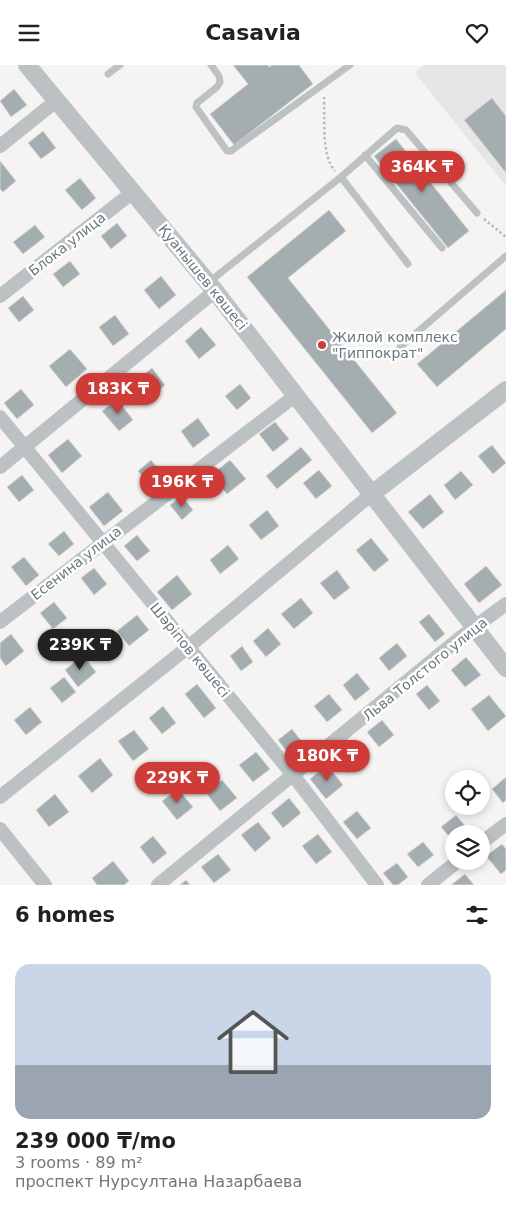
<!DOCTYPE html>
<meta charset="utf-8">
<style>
:root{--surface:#fff;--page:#f6f6f6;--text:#202124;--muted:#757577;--accent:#cf3c37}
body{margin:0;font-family:"DejaVu Sans",sans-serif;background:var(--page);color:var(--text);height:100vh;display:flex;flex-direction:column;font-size:19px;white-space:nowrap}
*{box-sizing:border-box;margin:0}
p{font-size:16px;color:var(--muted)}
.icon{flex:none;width:28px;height:28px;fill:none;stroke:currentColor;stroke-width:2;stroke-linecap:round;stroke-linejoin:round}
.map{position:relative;height:820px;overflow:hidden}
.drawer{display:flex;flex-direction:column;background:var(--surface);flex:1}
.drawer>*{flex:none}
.controls{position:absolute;left:445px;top:705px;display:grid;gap:10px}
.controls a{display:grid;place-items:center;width:45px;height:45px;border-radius:50%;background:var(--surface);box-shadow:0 2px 8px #0003;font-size:25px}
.price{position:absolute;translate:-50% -42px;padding:0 11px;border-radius:18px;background:var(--accent);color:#fff;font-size:16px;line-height:32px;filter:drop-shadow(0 1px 2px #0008)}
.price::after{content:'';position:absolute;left:50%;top:30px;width:15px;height:11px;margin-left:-8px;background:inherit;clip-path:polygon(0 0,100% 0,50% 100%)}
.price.on{background:#222;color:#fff}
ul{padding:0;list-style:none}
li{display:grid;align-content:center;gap:10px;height:265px;padding:0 15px}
li span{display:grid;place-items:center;height:155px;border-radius:15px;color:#555}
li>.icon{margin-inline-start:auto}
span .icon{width:90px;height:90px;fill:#fffc;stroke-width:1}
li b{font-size:21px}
h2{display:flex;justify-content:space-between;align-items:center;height:60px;padding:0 15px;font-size:21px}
header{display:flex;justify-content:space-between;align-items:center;height:65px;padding:0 15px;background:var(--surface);font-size:22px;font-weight:700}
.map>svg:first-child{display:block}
.built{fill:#e5e6e5}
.building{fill:#a4adb0;stroke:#d6d6d4}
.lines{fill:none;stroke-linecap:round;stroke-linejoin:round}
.path{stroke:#b6babb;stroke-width:2.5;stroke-dasharray:2.5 2.5;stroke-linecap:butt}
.service{stroke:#bcc1c3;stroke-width:7}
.minor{stroke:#bcc1c3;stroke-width:14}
.tertiary{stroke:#bcc1c3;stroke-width:18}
.poi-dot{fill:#cf3c37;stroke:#fff;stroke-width:2}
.labels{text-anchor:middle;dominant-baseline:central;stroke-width:5;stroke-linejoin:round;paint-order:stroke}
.street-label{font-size:14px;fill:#67797f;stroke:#fff}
.poi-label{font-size:14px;fill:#67797f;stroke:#fff;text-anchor:start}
</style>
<header><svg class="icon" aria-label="menu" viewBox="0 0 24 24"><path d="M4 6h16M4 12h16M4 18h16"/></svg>Casavia<svg class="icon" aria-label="heart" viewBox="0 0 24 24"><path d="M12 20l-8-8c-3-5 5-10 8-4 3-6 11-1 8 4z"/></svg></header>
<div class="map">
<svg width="506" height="820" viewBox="0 0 506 820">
<rect width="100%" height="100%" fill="#f5f4f2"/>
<!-- built -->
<path class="built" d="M 424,0 L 506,0 L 506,121 L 415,8 Z"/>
<!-- building -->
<path class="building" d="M 233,0 L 268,0 L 269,2 L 272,0 L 299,0 L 313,19 L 234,80 L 210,49 L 248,19 Z
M 14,24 L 27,40 L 11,52 L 0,36 Z
M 492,33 L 506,51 L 506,108 L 464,55 Z
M 43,66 L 56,83 L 41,94 L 28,78 Z
M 396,74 L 469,166 L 448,183 L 374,91 Z
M 0,96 L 16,116 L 3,127 L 0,124 Z
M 80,113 L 96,133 L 82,145 L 65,125 Z
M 329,145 L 346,166 L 288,213 L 397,348 L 372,368 L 247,212 Z
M 117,158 L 127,171 L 111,184 L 101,171 Z
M 35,160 L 45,172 L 23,189 L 13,177 Z
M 70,196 L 80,209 L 63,222 L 53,209 Z
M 161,211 L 176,230 L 159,244 L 144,225 Z
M 506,225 L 506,264 L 437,322 L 417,299 Z
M 23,231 L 34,245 L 19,257 L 8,243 Z
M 115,250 L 129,269 L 113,281 L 99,262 Z
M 201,262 L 216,280 L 199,294 L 185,276 Z
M 70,284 L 87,304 L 66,322 L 49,301 Z
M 152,303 L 165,320 L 151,332 L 137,315 Z
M 240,319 L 251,333 L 237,345 L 225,331 Z
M 21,324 L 34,340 L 17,354 L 4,338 Z
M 117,334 L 133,355 L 119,366 L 102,346 Z
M 198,353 L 210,370 L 193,383 L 181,366 Z
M 275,357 L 289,374 L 273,387 L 259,369 Z
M 68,374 L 82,391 L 62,408 L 48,390 Z
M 492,380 L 506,398 L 493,409 L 478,391 Z
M 301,382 L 312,395 L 277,424 L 266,411 Z
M 151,395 L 162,409 L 148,419 L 138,406 Z
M 230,395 L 246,414 L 227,429 L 211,410 Z
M 319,405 L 332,421 L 316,434 L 303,418 Z
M 461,406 L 473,420 L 455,435 L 444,420 Z
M 22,410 L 34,425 L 19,437 L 7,422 Z
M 108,427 L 123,446 L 104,461 L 89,442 Z
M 430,429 L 444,447 L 423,464 L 408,447 Z
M 182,431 L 193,445 L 182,455 L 170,440 Z
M 267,445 L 279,461 L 261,475 L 249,460 Z
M 64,466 L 74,479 L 59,491 L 48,479 Z
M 137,470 L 150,486 L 137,496 L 124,481 Z
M 371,473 L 389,495 L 374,507 L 356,485 Z
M 228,480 L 239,494 L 220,509 L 210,495 Z
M 24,492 L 39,510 L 26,521 L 11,502 Z
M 486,501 L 502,520 L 479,538 L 464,519 Z
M 94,503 L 107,519 L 94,530 L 81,513 Z
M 337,505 L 350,523 L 334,535 L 320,518 Z
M 177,510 L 192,529 L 172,545 L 157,527 Z
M 301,533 L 313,548 L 294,564 L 281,549 Z
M 54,537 L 67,553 L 53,564 L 40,548 Z
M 429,549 L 445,569 L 435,577 L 419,557 Z
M 137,550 L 149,565 L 129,581 L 117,566 Z
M 268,563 L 281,579 L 266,592 L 253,576 Z
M 11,569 L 24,586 L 6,601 L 0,593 L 0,578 Z
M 397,578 L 407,591 L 389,606 L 379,593 Z
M 242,581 L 253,597 L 241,606 L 230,591 Z
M 83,590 L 96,607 L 78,622 L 65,605 Z
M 466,592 L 481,610 L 465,622 L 451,605 Z
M 357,608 L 370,624 L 355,636 L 343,620 Z
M 64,612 L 76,627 L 62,638 L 50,623 Z
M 197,619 L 216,643 L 204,653 L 185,629 Z
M 427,620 L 440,636 L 429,645 L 416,629 Z
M 329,629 L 342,645 L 327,657 L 314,641 Z
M 489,630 L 506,651 L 488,666 L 471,644 Z
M 163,641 L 176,658 L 162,669 L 149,653 Z
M 30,642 L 42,657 L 26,670 L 14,655 Z
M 382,655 L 394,670 L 379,682 L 367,667 Z
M 292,664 L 302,677 L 288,688 L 278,675 Z
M 134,665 L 149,684 L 133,696 L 118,676 Z
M 352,681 L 363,696 L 347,708 L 336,694 Z
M 256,687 L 270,704 L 253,717 L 239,700 Z
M 100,693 L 113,710 L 92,728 L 78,711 Z
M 327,700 L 343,720 L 326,734 L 310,714 Z
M 506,712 L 506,735 L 503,738 L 492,724 Z
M 222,715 L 237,733 L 220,746 L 206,728 Z
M 178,724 L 193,742 L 177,755 L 162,736 Z
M 55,729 L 69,747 L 49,762 L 36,745 Z
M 289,733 L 301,748 L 283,763 L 271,748 Z
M 357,746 L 371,763 L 357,774 L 343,757 Z
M 456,750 L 467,763 L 460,769 L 454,769 L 452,775 L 441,762 Z
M 258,757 L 271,773 L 255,787 L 241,770 Z
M 318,769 L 332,787 L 316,799 L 302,781 Z
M 153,771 L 167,788 L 153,799 L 140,782 Z
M 423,777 L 434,790 L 418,802 L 407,789 Z
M 502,779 L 506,784 L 506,805 L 501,809 L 486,791 Z
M 218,789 L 231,805 L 214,818 L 201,802 Z
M 113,796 L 129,816 L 124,820 L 97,820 L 92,813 Z
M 397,798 L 408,812 L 398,820 L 393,820 L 383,808 Z
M 465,809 L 474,820 L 451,820 Z
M 186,815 L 190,820 L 180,820 Z"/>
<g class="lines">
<!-- path -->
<path class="path" d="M 324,32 C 325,52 321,91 335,106
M 484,154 L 506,172"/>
<!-- service -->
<path class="service" d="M 211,0 L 219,11 L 220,17 L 217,22 L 197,38 L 196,42 L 227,86 L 231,86 L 350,0
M 108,9 L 120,0
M 365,90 L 442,183
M 341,112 L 408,199
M 209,217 L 341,112 L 397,63 L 406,65 L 477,148
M 400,282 L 506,191"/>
<!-- minor -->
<path class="minor" d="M 0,81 L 56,36
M 0,231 L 133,127
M 0,352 L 293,710 L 377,820
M 0,402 L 215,226
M 0,557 L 296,330
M 0,732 L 187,583 L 373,428
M 0,764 L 45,820
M 481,778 L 506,759
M 158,820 L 460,573 L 506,539
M 428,820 L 458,796"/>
<!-- tertiary -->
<path class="tertiary" d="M 27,0 L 215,226 L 506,603
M 373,428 L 506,325"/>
</g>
<!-- markers -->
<circle class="poi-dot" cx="322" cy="280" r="5"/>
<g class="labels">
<!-- street labels -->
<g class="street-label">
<text transform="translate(67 179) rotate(-38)">Блока улица</text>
<text transform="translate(203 212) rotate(51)">Қуанышев көшесі</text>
<text transform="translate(76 498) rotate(-38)">Есенина улица</text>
<text transform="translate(190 585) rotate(51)">Шәріпов көшесі</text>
<text transform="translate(425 604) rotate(-39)">Льва Толстого улица</text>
</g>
<!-- poi labels -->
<g class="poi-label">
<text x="332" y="272">Жилой комплекс<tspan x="332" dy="16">"Гиппократ"</tspan></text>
</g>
</g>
</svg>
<div class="controls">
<a><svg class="icon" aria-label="locate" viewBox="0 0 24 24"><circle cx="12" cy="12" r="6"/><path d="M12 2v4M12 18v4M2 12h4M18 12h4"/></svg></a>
<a><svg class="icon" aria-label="layers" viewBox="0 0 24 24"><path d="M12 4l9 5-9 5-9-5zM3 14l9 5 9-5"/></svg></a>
</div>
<b class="price" style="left:422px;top:128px">364K ₸</b>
<b class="price" style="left:118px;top:350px">183K ₸</b>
<b class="price" style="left:182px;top:443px">196K ₸</b>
<b class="price on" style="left:80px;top:606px">239K ₸</b>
<b class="price" style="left:327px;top:717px">180K ₸</b>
<b class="price" style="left:177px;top:739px">229K ₸</b>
</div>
<section class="drawer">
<h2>6 homes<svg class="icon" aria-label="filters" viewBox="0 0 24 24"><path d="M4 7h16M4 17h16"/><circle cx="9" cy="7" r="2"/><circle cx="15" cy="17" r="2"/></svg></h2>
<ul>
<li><span style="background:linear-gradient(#c9d6e8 65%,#9aa5b1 0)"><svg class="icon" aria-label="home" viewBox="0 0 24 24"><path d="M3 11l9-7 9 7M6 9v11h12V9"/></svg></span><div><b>239 000 ₸/mo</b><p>3 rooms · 89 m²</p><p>проспект Нурсултана Назарбаева</p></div></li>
</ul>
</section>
